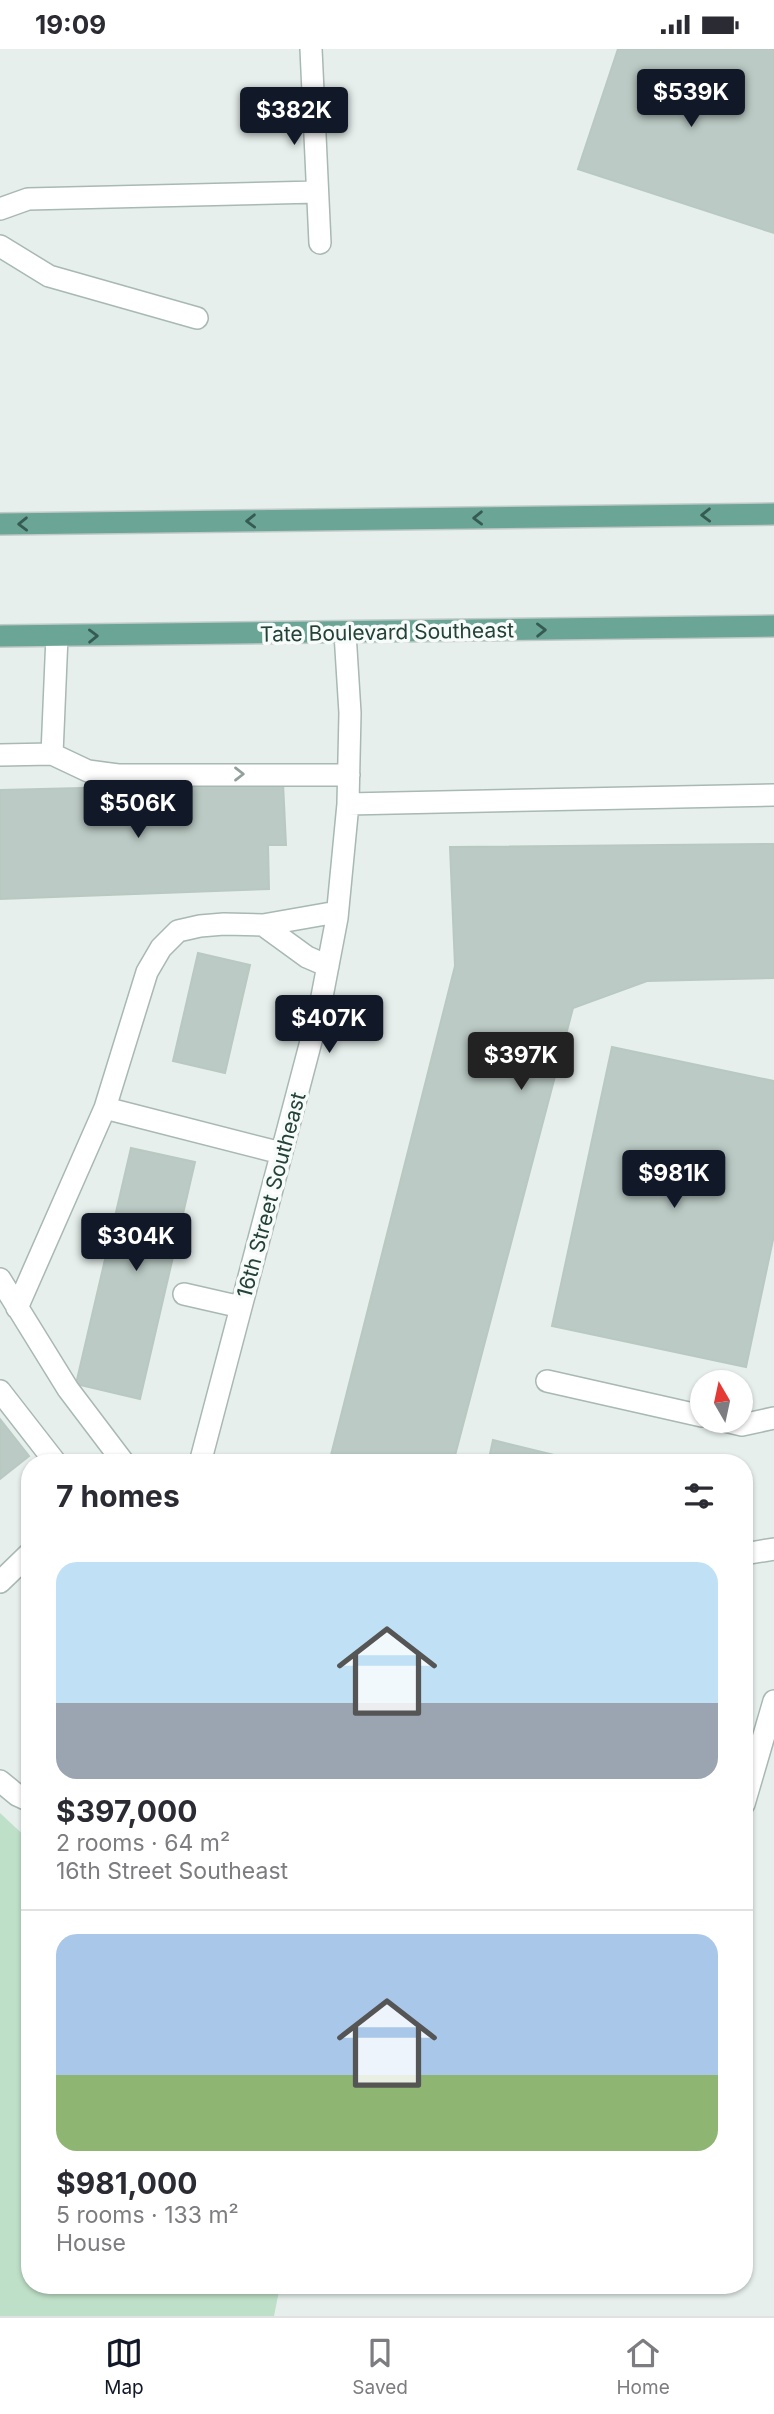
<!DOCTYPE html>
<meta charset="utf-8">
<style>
:root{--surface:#fff;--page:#f2f2f3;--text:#2b2b33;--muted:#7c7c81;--line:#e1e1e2;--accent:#111827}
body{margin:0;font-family:Inter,sans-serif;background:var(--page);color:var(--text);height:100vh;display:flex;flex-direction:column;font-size:26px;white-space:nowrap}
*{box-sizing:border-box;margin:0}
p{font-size:23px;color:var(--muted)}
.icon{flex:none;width:38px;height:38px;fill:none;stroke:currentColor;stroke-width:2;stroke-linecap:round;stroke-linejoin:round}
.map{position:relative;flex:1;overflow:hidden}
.panel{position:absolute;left:21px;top:1405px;width:732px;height:840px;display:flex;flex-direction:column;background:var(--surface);border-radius:28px;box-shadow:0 2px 5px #0004}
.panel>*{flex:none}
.needle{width:46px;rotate:351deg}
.controls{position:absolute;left:690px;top:1321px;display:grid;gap:14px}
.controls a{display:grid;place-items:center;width:63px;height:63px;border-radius:50%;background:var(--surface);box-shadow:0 2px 5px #0004;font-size:35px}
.price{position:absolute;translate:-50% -60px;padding:0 16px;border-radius:7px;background:var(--accent);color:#fff;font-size:23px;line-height:46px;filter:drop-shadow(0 2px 4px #0008)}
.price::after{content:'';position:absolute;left:50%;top:42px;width:21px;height:16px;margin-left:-10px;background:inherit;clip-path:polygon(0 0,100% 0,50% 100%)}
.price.current{background:#222;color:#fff}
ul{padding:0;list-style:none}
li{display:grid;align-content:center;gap:14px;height:371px;padding:0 35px}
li+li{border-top:2px solid var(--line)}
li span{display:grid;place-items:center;height:217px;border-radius:21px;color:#555}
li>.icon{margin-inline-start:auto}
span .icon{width:126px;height:126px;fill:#fffc;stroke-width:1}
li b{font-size:30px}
h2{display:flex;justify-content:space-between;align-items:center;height:84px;padding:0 35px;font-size:30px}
.status{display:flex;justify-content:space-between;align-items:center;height:49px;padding:0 35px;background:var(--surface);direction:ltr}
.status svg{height:19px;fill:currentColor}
.tabs{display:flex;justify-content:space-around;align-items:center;height:98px;border-top:2px solid var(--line);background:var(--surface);font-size:19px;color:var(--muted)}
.tabs a{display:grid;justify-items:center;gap:4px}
.tabs .current{color:var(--accent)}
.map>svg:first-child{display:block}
.green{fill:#bfe0c8}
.building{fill:#bbcac4;stroke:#b8c9c2;stroke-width:2}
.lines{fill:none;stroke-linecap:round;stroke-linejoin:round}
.minor-casing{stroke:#a8b8b2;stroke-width:24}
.major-casing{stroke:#c2cac8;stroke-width:24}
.minor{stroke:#fff;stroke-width:21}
.major{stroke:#6aa596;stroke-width:21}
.oneway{stroke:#365b51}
.oneway2{stroke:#92a09c}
.labels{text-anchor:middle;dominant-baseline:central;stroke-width:7;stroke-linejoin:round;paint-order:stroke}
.street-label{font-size:21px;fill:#24423a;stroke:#f7fbf9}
</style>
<div class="status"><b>19:09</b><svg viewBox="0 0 49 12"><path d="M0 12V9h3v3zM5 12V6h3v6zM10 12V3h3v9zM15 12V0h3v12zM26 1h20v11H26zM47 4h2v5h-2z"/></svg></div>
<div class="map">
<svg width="774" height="2267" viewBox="0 0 774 2267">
<rect width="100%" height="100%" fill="#e6efeb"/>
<!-- green -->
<path class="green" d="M 0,1764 L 30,1792 L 30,2236 L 280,2237 L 274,2267 L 0,2267 Z"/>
<!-- building -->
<path class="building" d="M 618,0 L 774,0 L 774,184 L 578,120 Z
M 283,734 L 286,796 L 268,796 L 269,840 L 0,850 L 0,741 Z
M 774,795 L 774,929 L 647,932 L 573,959 L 453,1414 L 329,1414 L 455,917 L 450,798 Z
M 198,904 L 250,916 L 225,1024 L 173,1012 Z
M 612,998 L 774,1032 L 774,1186 L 746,1318 L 552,1277 Z
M 131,1099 L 195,1113 L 140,1350 L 76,1335 Z
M 0,1370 L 29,1407 L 0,1430 Z
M 493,1391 L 587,1414 L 488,1414 Z"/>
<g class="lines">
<defs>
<path id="minor" d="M 311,0 L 320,194
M 0,160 L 28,150 L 317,143
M 0,197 L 49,227 L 197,269
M 52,705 L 57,587
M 0,706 L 52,705 L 88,722 L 118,726 L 349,726
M 348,755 L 774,746
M 263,876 L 307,908 L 328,917
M 105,1059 L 147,923 L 161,899 L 178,882 L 200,877 L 224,875 L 263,876 L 337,863
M 0,1230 L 68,1340 L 124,1414
M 184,1245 L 241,1258
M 17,1259 L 105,1059 L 281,1104
M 547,1332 L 702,1367
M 0,1342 L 56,1414
M 725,1372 L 742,1376 L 774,1369
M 200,1414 L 320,958 L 337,869 L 348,755 L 350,664 L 345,584
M 744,1505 L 774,1500
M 0,1533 L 30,1504
M 0,1732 L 17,1746 L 30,1752
M 744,1755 L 774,1652"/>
<path id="major" d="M 0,475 L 774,465
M 0,587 L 774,577"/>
</defs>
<!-- minor casing -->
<use href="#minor" class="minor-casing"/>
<!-- major casing -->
<use href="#major" class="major-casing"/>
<!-- minor -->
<use href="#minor" class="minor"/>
<!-- major -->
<use href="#major" class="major"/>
</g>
<!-- one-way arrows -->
<defs><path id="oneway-chevron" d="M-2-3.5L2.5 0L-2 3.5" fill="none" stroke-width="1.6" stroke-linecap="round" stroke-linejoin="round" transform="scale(1.75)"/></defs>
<g class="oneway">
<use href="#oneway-chevron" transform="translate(706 466) rotate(179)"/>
<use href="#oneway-chevron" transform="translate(478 469) rotate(179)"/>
<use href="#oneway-chevron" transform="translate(251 472) rotate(179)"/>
<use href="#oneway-chevron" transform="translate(23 475) rotate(179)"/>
<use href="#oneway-chevron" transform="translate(541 581) rotate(-1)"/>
<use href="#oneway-chevron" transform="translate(93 587) rotate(-1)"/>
</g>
<use class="oneway2" href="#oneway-chevron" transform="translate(239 725)"/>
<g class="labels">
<!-- street labels -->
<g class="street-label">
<text transform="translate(387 583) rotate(-1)">Tate Boulevard Southeast</text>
<text transform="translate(271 1146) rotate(-75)">16th Street Southeast</text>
</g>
</g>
</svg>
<div class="controls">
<a><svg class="needle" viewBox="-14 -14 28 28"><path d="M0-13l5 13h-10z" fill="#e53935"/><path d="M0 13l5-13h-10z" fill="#7c7c81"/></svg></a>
</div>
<b class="price" style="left:691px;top:80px">$539K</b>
<b class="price" style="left:294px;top:98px">$382K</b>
<b class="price" style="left:138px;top:791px">$506K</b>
<b class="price" style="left:329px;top:1006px">$407K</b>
<b class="price current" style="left:521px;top:1043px">$397K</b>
<b class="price" style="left:674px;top:1161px">$981K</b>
<b class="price" style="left:136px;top:1224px">$304K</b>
<section class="panel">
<h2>7 homes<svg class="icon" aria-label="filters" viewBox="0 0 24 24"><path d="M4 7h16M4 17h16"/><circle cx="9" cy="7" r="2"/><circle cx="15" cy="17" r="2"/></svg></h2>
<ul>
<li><span style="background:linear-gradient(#bfe0f5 65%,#9aa5b1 0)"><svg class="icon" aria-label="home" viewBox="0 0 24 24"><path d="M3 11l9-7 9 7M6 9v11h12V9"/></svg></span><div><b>$397,000</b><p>2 rooms · 64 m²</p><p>16th Street Southeast</p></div></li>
<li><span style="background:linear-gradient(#a9c7e8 65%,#8fb573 0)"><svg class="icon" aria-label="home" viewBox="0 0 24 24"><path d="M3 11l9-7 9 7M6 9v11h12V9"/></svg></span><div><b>$981,000</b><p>5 rooms · 133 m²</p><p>House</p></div></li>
</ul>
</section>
</div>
<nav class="tabs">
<a class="current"><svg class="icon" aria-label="map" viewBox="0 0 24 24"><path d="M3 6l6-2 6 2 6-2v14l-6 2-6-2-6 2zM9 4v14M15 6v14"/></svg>Map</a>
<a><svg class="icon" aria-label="saved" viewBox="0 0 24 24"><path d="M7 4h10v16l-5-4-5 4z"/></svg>Saved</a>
<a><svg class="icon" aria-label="home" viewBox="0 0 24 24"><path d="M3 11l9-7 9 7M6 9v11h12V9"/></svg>Home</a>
</nav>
